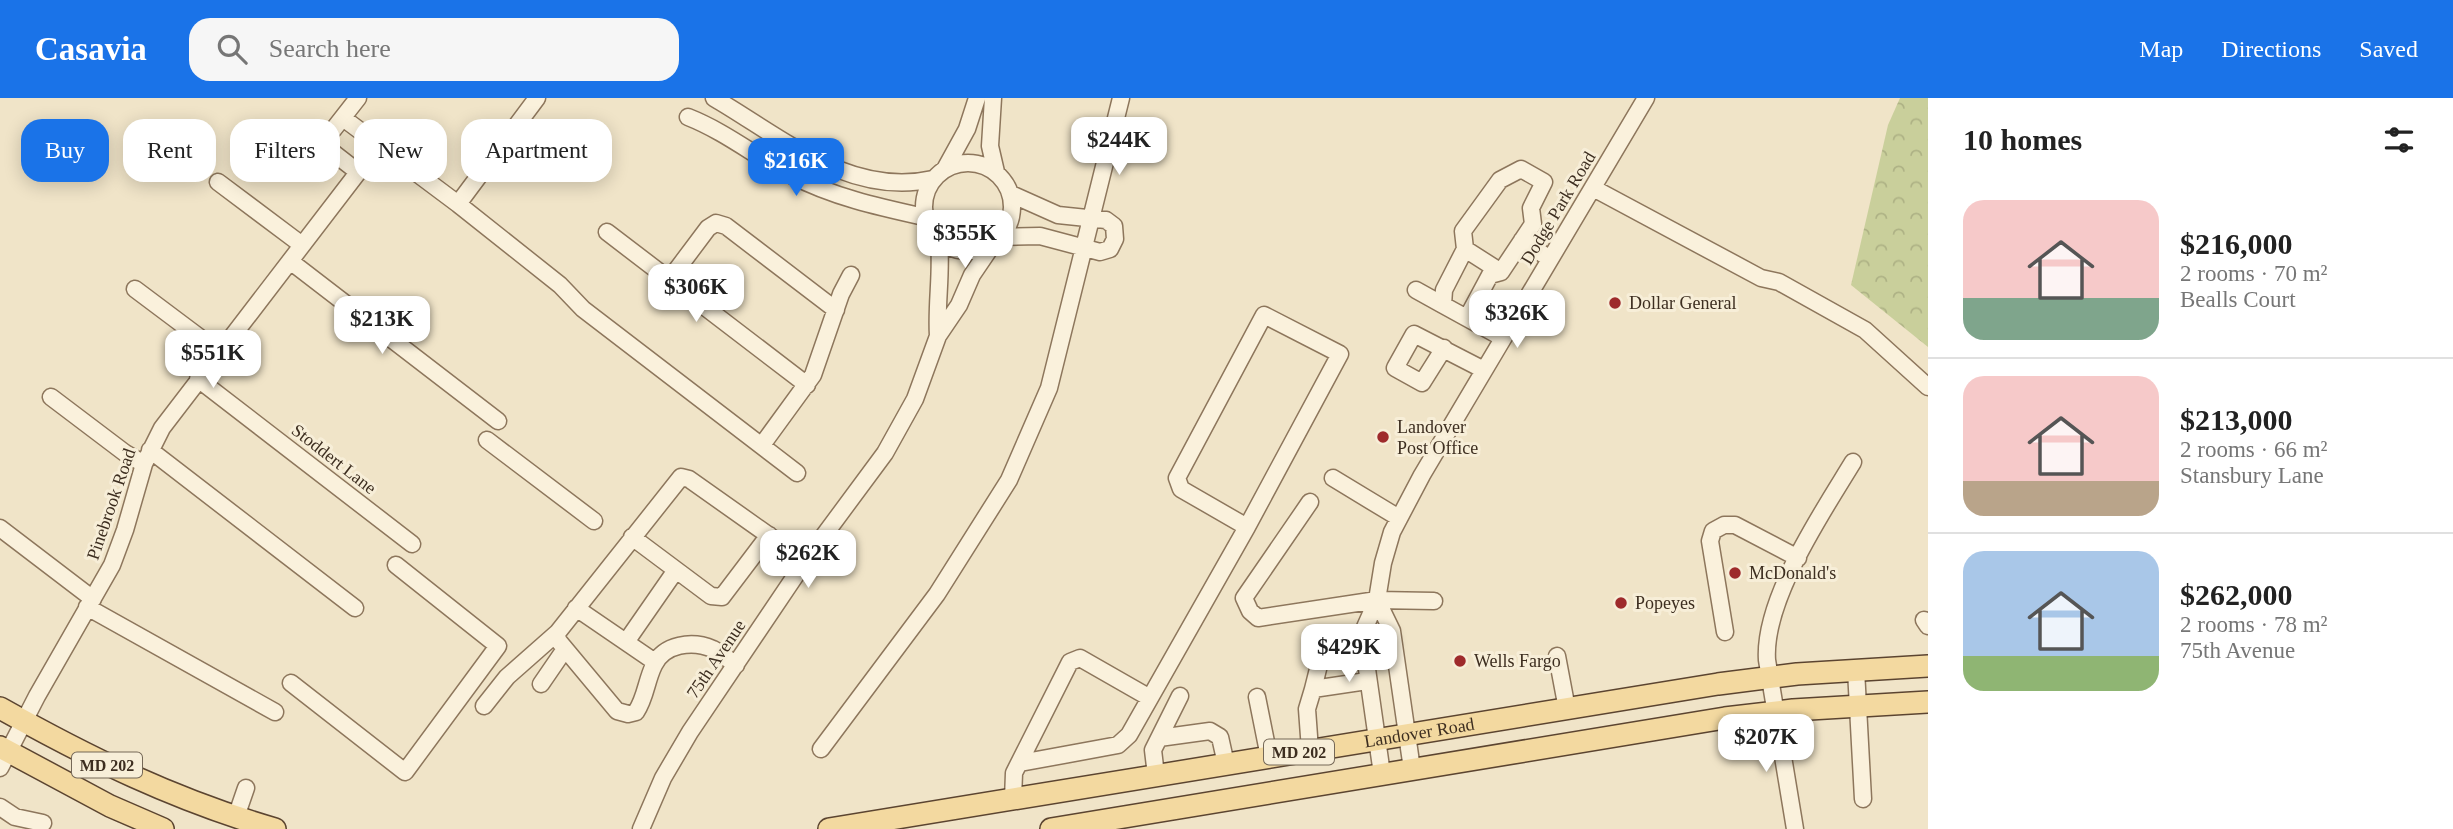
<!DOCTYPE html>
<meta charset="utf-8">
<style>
:root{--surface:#fff;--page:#f6f6f6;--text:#222;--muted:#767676;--line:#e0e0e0;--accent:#1a73e8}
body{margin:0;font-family:"Times New Roman",serif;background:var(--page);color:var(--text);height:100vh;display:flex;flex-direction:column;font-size:26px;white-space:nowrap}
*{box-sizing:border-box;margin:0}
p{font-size:23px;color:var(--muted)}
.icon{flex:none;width:38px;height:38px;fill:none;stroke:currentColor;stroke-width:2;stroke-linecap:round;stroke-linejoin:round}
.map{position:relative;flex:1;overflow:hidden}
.sheet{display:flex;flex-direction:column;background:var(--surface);width:525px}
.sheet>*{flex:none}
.guide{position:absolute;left:21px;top:21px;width:665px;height:63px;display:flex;gap:14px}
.price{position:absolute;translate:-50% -60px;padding:0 16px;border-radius:14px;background:#fff;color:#222;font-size:23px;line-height:46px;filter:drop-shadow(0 2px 4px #0008)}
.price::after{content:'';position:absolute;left:50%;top:42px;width:21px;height:16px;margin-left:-10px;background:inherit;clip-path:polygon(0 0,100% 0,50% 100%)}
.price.active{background:var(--accent);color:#fff}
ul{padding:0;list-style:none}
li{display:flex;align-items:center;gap:21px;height:175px;padding:0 35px}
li+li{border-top:2px solid var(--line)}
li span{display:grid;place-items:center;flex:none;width:196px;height:140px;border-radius:21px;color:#555}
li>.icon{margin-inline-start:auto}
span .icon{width:84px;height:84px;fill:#fffc;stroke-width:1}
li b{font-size:30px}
h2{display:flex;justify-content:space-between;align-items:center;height:84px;padding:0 35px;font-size:30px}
.chip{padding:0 24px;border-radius:21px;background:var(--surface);box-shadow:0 4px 18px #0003;font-size:24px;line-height:63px}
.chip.active{background:var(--accent);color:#fff}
header{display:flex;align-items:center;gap:42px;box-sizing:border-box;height:98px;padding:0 35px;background:var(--accent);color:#fff}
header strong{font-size:33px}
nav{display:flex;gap:38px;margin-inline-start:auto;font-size:24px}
.search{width:490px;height:63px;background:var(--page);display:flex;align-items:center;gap:18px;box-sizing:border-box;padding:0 24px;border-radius:21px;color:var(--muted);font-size:26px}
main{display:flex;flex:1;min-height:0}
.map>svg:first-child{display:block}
.forest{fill:url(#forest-crowns)}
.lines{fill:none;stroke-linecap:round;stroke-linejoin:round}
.minor-casing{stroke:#8d765c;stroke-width:19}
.major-casing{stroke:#5b4430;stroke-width:24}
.minor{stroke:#faf1dc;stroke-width:16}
.major{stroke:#f3d9a0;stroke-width:21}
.poi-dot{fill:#9e2a2b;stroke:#f7eed8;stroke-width:2.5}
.labels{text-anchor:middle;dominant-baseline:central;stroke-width:6;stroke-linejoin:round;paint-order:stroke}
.shield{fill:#f7eed8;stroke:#756857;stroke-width:2}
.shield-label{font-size:16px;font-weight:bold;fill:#3d2e20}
.street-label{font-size:18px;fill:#3d2e20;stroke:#f7eed8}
.poi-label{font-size:18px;fill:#3d2e20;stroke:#f7eed8;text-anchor:start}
</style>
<header>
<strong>Casavia</strong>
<div class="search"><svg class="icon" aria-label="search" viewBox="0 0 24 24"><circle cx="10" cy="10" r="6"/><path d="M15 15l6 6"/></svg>Search here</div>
<nav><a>Map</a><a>Directions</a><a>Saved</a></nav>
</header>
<main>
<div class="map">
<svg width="1928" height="731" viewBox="0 0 1928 731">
<defs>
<pattern id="forest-crowns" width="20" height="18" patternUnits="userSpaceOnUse" patternTransform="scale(1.75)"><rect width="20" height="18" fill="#c9cf9b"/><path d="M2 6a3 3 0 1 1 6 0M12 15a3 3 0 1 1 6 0" fill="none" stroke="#aeb285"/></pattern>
</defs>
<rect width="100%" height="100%" fill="#f0e4c8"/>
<!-- forest -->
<path class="forest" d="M 1900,0 L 1928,0 L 1928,249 L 1851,187 L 1888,27 Z"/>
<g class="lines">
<defs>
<path id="minor" d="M 358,0 L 322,46 L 358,74
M 714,0 C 781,39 850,100 933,81
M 993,0 L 990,48 L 996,74
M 688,19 C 726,34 756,59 791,77 C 833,99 879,109 924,119
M 343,20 L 458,106 L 560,187 L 583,211 L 797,375
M924 109a44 44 0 1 1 88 0a44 44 0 1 1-88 0Z
M 945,71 L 967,31 L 977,0
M 218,84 L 302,147
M 1593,90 L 1761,180 L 1779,184 L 1865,232 L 1928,289
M 458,106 L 537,0
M 607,134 L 807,287
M 1001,139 L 1040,138 L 1100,154 L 1110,151 L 1115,141 L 1114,128 L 1106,122 L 1058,117 L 1011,96
M 1522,142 L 1550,161
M 1465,151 L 1501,174
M 290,163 L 498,323
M 669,182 L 708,130 L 716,125 L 726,128 L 836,212
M 135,191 L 219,254
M 1416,192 L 1443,207
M 1467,220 L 1490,177 L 1501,174 L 1533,126 L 1531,110 L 1544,84 L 1521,71 L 1500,82 L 1463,133 L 1465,151 L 1444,192 L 1443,207 L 1503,240
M 938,238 C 936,206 942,175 939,144
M 1444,250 L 1422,285 L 1395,270 L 1414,236 L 1484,272
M 198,281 L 412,446
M 51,299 L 125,355 L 144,366
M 487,342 L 594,423
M 762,347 L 813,277 L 841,196 L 851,177
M 150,352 L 355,510
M 1333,380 L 1399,420
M 1310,404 L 1244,500 L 1250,513 L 1258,520 L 1377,502 L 1434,503
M 0,430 L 93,501
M 632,439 L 711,498 L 722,499 L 769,437
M 1377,502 L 1392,533 L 1412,671
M 87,509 L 275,614
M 576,510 L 655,564
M 1924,522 L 1928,528
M 1725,534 L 1710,443 L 1713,433 L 1724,427 L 1735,427 L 1798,460
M 626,544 L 676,472
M 1557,558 L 1567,611
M 736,567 C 729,562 721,555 713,551 C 692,542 664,546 654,567 C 646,583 646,599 636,614 L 628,616 L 617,613 L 557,541 L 558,534 L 681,379 L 689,381 L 805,463
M 1856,572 L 1863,701
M 291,585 L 405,674 L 498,548 L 396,467
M 541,586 L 565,551
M 1313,591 L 1322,555 L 1329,544 L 1362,536
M 1257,599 L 1269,659
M 484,608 L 507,579 L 558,534
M 1159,640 L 1210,633 L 1220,639 L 1226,666
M 821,651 L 937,496 L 1009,382 L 1049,290 L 1121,0
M 1310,652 L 1307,611 L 1313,591 L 1367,583
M 1020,665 L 1118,647 L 1129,637 L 1247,429 L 1340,256 L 1264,217 L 1177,380 L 1181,391 L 1247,429
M 0,670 L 37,598 L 112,467 L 125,432 L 144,366 L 162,330 L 379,47
M 1382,676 L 1362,536 L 1377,502 L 1383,465 L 1392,434 L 1422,377 L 1646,0
M 1156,677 L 1153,652 L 1180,598
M 1013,701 L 1014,675 L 1070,564 L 1080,560 L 1150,600
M 0,709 L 15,719 L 43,725
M 236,719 L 246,690
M 641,731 L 663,680 L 690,634 L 808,459 L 885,355 L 915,301 L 938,238 L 959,207 L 972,177 L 993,146
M 1795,731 L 1767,562 C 1763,502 1822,415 1853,364"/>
<g id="major">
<path d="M 0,610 C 91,661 175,702 275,731"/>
<path d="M 0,649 L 110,708 L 163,731"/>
<path id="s1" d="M 829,731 L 1718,586 L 1797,576 L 1928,568"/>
<path d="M 1051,731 L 1725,620 L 1793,612 L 1928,604"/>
</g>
</defs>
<!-- minor casing -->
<use href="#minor" class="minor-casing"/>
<!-- major casing -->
<use href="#major" class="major-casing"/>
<!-- minor -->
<use href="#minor" class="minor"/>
<!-- major -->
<use href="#major" class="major"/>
</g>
<!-- markers -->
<g class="poi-dot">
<circle cx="1615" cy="205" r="7"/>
<circle cx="1383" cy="339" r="7"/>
<circle cx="1735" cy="475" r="7"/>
<circle cx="1621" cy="505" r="7"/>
<circle cx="1460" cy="563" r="7"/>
</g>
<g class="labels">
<!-- shield labels -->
<g class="shield">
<rect x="1264" y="641.5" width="70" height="25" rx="5"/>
<rect x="72" y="654.5" width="70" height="25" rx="5"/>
</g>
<g class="shield-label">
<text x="1299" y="654">MD 202</text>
<text x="107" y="667">MD 202</text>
</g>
<!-- street labels -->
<g class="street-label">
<text transform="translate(1558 110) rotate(-59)">Dodge Park Road</text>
<text transform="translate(334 361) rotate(38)">Stoddert Lane</text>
<text transform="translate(111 406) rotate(-71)">Pinebrook Road</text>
<text transform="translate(716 561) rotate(-56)">75th Avenue</text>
<text stroke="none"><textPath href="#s1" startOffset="598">Landover Road</textPath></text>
</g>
<!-- poi labels -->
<g class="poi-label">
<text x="1629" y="205">Dollar General</text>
<text x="1397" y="329">Landover<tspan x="1397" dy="21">Post Office</tspan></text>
<text x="1749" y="475">McDonald's</text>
<text x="1635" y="505">Popeyes</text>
<text x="1474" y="563">Wells Fargo</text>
</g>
</g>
</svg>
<b class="price" style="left:1119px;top:79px">$244K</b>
<b class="price active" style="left:796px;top:100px">$216K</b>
<b class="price" style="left:965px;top:172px">$355K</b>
<b class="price" style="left:696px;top:226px">$306K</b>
<b class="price" style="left:1517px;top:252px">$326K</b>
<b class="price" style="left:382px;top:258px">$213K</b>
<b class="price" style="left:213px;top:292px">$551K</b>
<b class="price" style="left:808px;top:492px">$262K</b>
<b class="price" style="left:1349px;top:586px">$429K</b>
<b class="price" style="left:1766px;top:676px">$207K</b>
<div class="guide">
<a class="chip active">Buy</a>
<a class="chip">Rent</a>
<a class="chip">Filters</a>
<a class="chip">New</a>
<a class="chip">Apartment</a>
</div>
</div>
<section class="sheet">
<h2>10 homes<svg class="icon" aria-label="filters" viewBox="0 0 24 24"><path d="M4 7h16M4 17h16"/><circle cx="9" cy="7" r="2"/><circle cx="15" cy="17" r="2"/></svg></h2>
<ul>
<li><span style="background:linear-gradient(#f6c9c9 70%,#7fa58c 0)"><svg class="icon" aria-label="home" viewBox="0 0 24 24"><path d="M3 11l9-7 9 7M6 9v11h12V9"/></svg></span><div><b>$216,000</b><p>2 rooms · 70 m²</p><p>Bealls Court</p></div></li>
<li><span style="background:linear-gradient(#f6c9c9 75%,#b9a48a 0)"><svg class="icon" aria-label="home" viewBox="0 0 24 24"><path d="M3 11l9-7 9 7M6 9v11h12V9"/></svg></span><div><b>$213,000</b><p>2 rooms · 66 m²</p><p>Stansbury Lane</p></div></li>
<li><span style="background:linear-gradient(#a9c7e8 75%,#8fb573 0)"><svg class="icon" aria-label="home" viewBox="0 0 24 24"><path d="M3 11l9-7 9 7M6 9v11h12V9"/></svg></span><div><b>$262,000</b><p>2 rooms · 78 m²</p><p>75th Avenue</p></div></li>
</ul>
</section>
</main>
